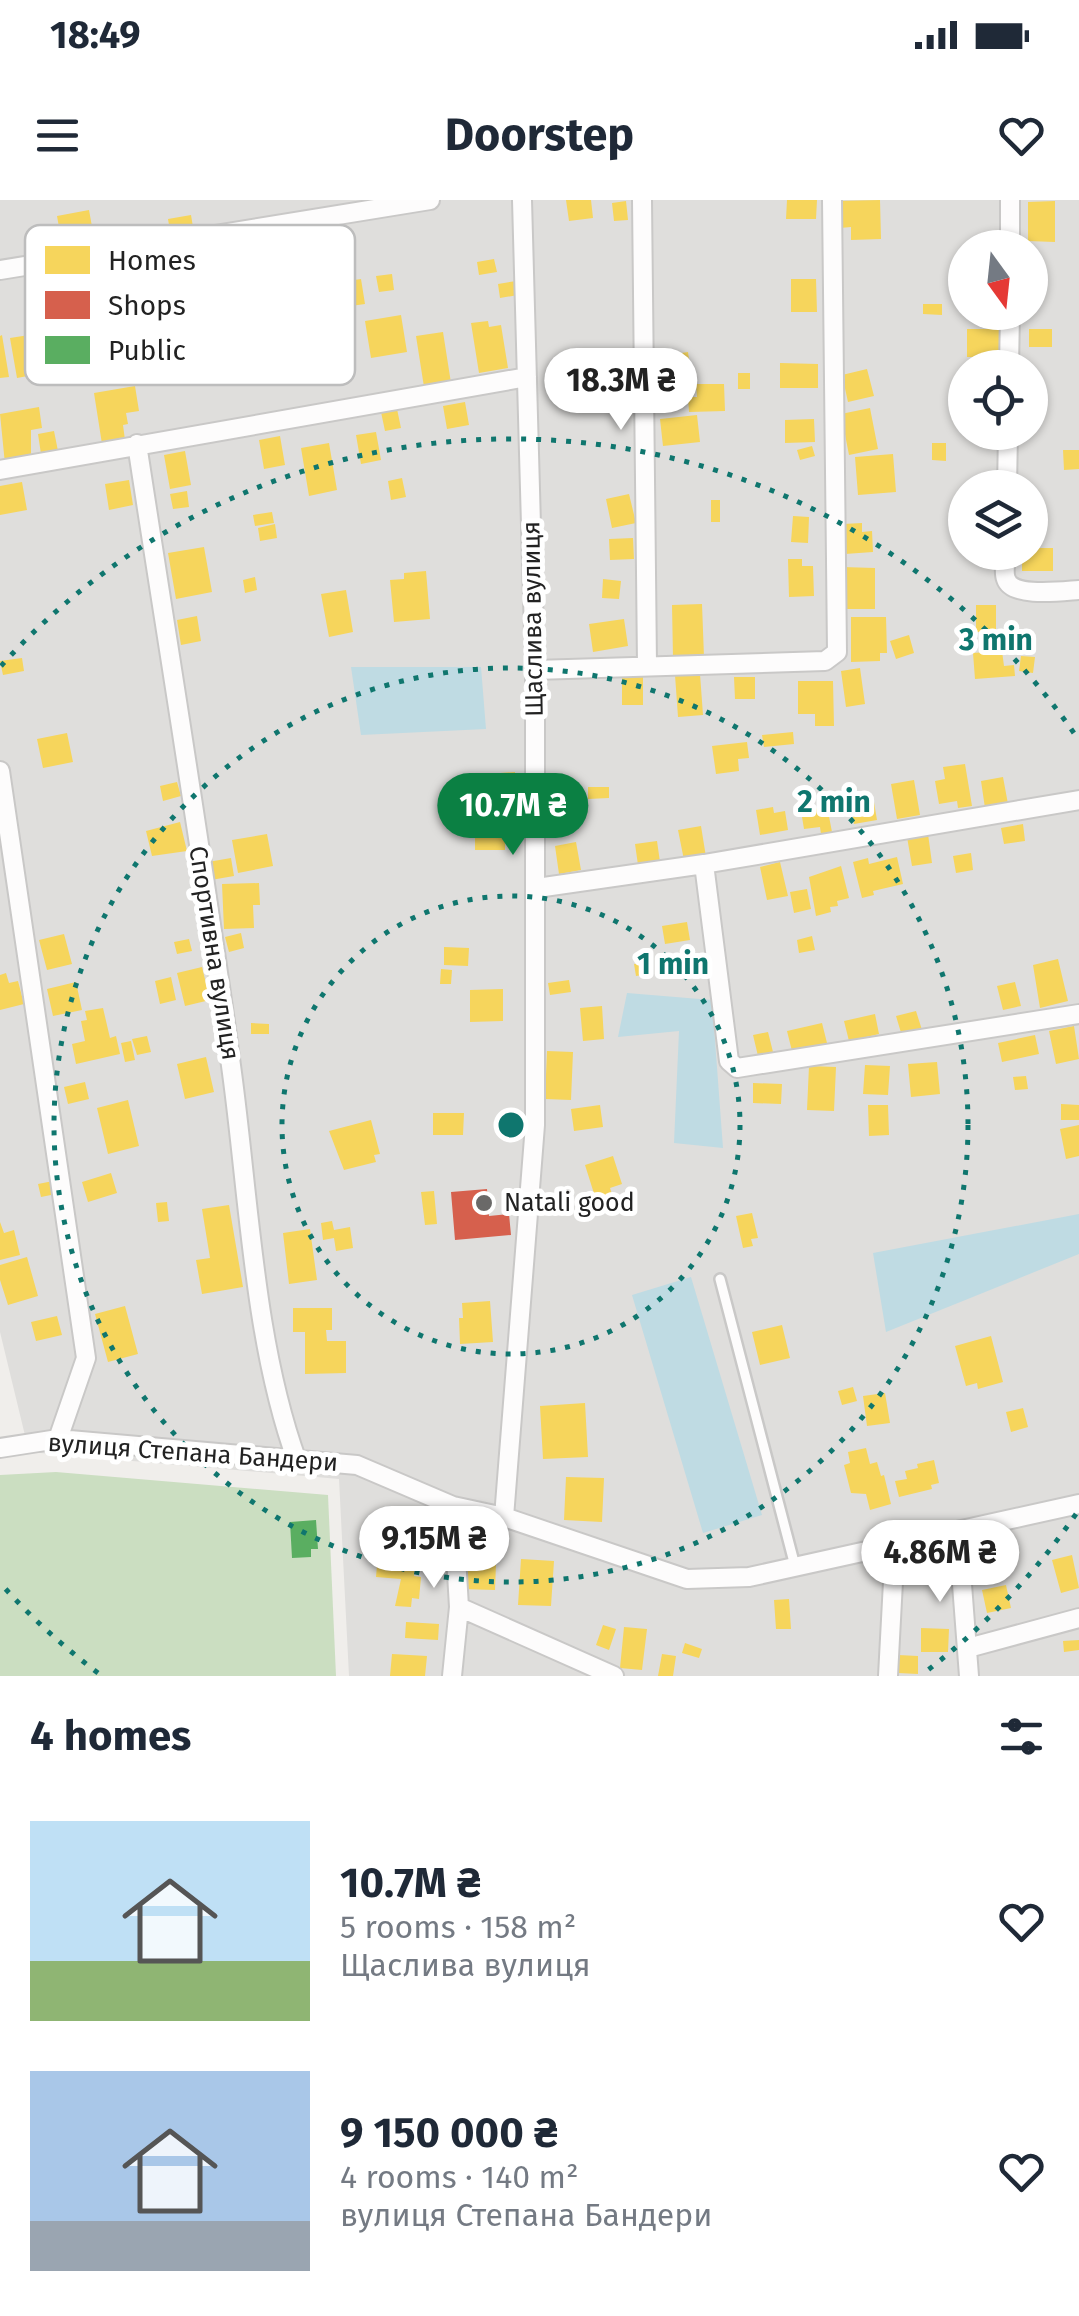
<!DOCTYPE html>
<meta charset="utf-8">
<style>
:root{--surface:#fff;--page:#f6f6f7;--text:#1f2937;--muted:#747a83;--accent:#0b8043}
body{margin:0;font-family:"Fira Sans",sans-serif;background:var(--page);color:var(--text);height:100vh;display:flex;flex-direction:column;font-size:38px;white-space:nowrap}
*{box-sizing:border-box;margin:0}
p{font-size:32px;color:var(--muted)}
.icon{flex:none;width:55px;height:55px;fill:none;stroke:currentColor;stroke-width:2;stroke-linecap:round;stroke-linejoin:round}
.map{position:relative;height:1476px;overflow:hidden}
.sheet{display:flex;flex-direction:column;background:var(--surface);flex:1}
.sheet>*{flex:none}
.needle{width:65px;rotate:165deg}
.controls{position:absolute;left:948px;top:30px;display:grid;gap:20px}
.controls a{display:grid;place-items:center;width:100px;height:100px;border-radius:50%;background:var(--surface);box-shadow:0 2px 8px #0004;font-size:50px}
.price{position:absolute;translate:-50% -85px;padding:0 22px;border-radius:35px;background:#fff;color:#222;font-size:32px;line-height:65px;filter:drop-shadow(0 2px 5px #0008)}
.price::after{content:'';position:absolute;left:50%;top:60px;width:30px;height:22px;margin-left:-15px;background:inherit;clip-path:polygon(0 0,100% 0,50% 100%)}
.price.active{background:var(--accent);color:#fff}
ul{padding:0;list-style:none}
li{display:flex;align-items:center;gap:30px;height:250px;padding:0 30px}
li span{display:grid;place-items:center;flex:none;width:280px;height:200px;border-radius:0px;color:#555}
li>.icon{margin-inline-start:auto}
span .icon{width:120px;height:120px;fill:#fffc;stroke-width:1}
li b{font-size:42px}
h2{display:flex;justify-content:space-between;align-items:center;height:120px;padding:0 30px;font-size:42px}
.status{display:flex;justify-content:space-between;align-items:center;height:70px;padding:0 50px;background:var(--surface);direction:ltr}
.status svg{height:28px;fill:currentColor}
header{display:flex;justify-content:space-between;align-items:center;height:130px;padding:0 30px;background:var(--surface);font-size:45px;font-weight:700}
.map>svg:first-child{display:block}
.residential{fill:#dfdedc;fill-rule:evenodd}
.forest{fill:#cbdec1}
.water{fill:#bfdbe3}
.homes{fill:#f6d55c}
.shops{fill:#d6604d}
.public{fill:#5aae61}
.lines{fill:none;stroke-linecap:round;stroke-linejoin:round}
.service-casing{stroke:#c9c8c7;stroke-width:14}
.minor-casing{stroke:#c9c8c7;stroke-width:22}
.service{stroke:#fdfcfc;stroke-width:9}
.minor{stroke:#fdfcfc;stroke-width:18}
.ring{fill:none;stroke:#0f766e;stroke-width:5;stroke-dasharray:5 10}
.poi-dot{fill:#6a6968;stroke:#fff;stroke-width:4}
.labels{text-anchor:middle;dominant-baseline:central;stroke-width:10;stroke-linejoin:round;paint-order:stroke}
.street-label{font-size:25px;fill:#222;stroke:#fff}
.poi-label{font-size:25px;fill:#222;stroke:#fff;text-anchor:start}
.key{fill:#fff;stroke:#bdbdbd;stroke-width:2.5}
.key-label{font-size:28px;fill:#222}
.centre{fill:#0f766e;stroke:#fff;stroke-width:5}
.ring-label{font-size:30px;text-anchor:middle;font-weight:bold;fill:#0f766e;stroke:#fff;stroke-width:10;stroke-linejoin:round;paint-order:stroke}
</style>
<div class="status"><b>18:49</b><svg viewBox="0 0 49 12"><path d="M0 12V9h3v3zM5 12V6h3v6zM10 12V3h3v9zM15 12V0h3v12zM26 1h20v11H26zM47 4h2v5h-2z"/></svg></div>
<header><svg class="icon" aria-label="menu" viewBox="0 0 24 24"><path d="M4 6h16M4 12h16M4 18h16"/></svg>Doorstep<svg class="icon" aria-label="heart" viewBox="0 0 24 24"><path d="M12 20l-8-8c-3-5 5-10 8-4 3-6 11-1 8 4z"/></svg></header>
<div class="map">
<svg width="1079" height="1476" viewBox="0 0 1079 1476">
<rect width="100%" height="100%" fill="#f0eeeb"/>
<!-- residential -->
<path class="residential" d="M 0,0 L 1079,0 L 1079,1476 L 349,1476 L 339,1279 L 29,1252 L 0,1132 ZM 965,48 L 1030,48 L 1030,112 L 965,112 ZM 965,168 L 1030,168 L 1030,232 L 965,232 ZM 965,288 L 1030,288 L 1030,352 L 965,352 Z"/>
<!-- forest -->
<path class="forest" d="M 56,1272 L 328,1295 L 336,1476 L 0,1476 L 0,1275 Z"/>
<!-- water -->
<path class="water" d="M 351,467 L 481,467 L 486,529 L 361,535 Z
M 627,793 L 712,800 L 723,948 L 674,943 L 679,831 L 618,837 Z
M 1079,1014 L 1079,1054 L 886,1132 L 873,1053 Z
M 691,1077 L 762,1315 L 703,1333 L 632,1095 Z"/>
<!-- homes -->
<path class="homes" d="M 566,0 L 591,0 L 593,18 L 569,21 Z
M 787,0 L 817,0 L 816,19 L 786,19 Z
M 880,0 L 881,39 L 851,40 L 851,27 L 840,28 L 838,1 Z
M 626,1 L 628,20 L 614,21 L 612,3 Z
M 1055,1 L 1055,42 L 1028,41 L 1028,2 Z
M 89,10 L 93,32 L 87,33 L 90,50 L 64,55 L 57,16 Z
M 191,15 L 194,33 L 171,37 L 168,19 Z
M 494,59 L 497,72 L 479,75 L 477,62 Z
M 392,74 L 394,90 L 379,92 L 376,76 Z
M 361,79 L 365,104 L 351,106 L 347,81 Z
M 791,79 L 816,79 L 817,112 L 791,112 Z
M 516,81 L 518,95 L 500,98 L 498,84 Z
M 923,104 L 942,104 L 942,115 L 923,114 Z
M 401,115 L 407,152 L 371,158 L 365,121 Z
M 488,121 L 489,127 L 501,125 L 508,168 L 479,173 L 471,123 Z
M 967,129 L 1000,129 L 1000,157 L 967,157 Z
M 1029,129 L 1052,129 L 1052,147 L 1029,147 Z
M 443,132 L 451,183 L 424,187 L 416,136 Z
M 42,133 L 47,163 L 31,166 L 33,175 L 17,178 L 10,138 Z
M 2,135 L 9,177 L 0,178 L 0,136 Z
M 688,152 L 693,189 L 658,194 L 655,172 L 664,170 L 662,156 Z
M 594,158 L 598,197 L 562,201 L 558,162 Z
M 780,163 L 818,164 L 818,188 L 780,188 Z
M 867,169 L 874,196 L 848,202 L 842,175 Z
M 738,173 L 750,173 L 750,189 L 738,189 Z
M 696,184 L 724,184 L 725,211 L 689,212 L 688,197 L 697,197 Z
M 135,186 L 139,211 L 126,213 L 128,224 L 123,225 L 125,240 L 102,244 L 94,193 Z
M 465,202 L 469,225 L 447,229 L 443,206 Z
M 39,207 L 42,228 L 31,230 L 31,260 L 5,264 L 0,214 Z
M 870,208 L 878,249 L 849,255 L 841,214 Z
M 397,209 L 401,228 L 385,231 L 381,212 Z
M 697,215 L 700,242 L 663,246 L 660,219 Z
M 814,219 L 815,242 L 785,243 L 785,220 Z
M 54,231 L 58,251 L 41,254 L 38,234 Z
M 376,232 L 381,260 L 361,264 L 356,235 Z
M 280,236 L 285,265 L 264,269 L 259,240 Z
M 329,243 L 337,290 L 309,296 L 301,248 Z
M 932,243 L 946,243 L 946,261 L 932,260 Z
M 812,246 L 815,256 L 800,260 L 797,250 Z
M 1063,250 L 1079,250 L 1079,269 L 1064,270 Z
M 185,251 L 191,285 L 170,289 L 164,255 Z
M 893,254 L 896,292 L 858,295 L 855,257 Z
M 402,278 L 406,297 L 391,300 L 388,281 Z
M 129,280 L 133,305 L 109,310 L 105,284 Z
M 22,282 L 27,310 L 0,315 L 0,286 Z
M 187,291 L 189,307 L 173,309 L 170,294 Z
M 629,294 L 636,323 L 612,328 L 606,299 Z
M 711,300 L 720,300 L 720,322 L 711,322 Z
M 272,312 L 274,323 L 255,326 L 253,315 Z
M 793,316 L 809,317 L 808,343 L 791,342 Z
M 862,323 L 862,332 L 872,331 L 873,352 L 845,354 L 843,324 Z
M 275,324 L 277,338 L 260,341 L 258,328 Z
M 633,338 L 634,359 L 610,360 L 609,339 Z
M 204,347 L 212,392 L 176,399 L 168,353 Z
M 1030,348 L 1053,348 L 1053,371 L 1022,371 L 1022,352 L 1030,352 Z
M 788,359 L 802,359 L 802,366 L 813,366 L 814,396 L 789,397 Z
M 842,367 L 875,368 L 875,409 L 842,409 Z
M 426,371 L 430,419 L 394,422 L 390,380 L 404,379 L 404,373 Z
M 255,377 L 257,390 L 245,393 L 243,380 Z
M 603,379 L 621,381 L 619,399 L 602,398 Z
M 346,390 L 353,432 L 329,437 L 321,394 Z
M 702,404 L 704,457 L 673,458 L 672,405 Z
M 976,405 L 996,405 L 996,432 L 976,432 Z
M 197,416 L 201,441 L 181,445 L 177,420 Z
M 851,417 L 886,417 L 887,453 L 880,453 L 880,461 L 851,462 Z
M 624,419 L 628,446 L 593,452 L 589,424 Z
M 909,435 L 914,453 L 896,459 L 890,441 Z
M 1002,451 L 1004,466 L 1014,465 L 1015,476 L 975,479 L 973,453 Z
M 1021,456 L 1035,457 L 1033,473 L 1019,471 Z
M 22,458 L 24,471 L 3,475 L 0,461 Z
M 860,468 L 865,504 L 846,507 L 841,471 Z
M 643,474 L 643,505 L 622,505 L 622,475 Z
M 700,474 L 703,515 L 678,517 L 675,475 Z
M 734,477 L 755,477 L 755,499 L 735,499 Z
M 798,481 L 833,481 L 834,526 L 815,526 L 815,514 L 798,514 Z
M 793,532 L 794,544 L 764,547 L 762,535 Z
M 67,533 L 73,562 L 43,568 L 37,539 Z
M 747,542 L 749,558 L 738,559 L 739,571 L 716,574 L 712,546 Z
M 965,564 L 972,606 L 958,608 L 957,601 L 939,604 L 935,581 L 945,579 L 943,567 Z
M 515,572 L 515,581 L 488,583 L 487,574 Z
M 1003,577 L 1008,604 L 985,608 L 981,581 Z
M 914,580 L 920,615 L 897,619 L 891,584 Z
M 177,582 L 181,596 L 163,601 L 160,586 Z
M 588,587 L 609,587 L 609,598 L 588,599 Z
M 862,597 L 863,604 L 874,602 L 877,620 L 854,624 L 850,599 Z
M 827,606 L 832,632 L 821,634 L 820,627 L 804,629 L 801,611 Z
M 773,607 L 774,613 L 785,611 L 788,630 L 760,635 L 756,610 Z
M 180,622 L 187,651 L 152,656 L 146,631 Z
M 475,622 L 505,622 L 505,650 L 475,650 Z
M 1023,624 L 1025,641 L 1004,644 L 1001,628 Z
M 701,626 L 706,657 L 684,660 L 678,630 Z
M 267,634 L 273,666 L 238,673 L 232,640 Z
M 928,634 L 932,663 L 912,666 L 907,637 Z
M 657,641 L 660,662 L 638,665 L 635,644 Z
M 576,642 L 581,670 L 559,674 L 555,646 Z
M 971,653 L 973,670 L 956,673 L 953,656 Z
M 897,657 L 903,684 L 873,691 L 874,695 L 862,698 L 853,662 L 868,658 L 869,664 Z
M 231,658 L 234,676 L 211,680 L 208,662 Z
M 780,662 L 788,696 L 767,700 L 760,667 Z
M 841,666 L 849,698 L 837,701 L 838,706 L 830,707 L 831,712 L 816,716 L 809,677 Z
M 259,683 L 260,705 L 253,705 L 254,728 L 224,729 L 222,684 Z
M 807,689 L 811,709 L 794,713 L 790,692 Z
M 687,722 L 690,740 L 665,744 L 662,726 Z
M 241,733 L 244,748 L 229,752 L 225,737 Z
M 64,734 L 72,764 L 47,770 L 39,740 Z
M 812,736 L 815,750 L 799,753 L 797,740 Z
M 189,739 L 192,751 L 177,754 L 174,742 Z
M 444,747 L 469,748 L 468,766 L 444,765 Z
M 1058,759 L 1068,801 L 1040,808 L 1033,765 Z
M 651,761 L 653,773 L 636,776 L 634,764 Z
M 202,767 L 210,800 L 185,806 L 177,773 Z
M 441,769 L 452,770 L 451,784 L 440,784 Z
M 6,773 L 9,783 L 18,781 L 24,804 L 0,810 L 0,775 Z
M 171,777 L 176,800 L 160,804 L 155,781 Z
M 569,780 L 571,792 L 550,795 L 548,783 Z
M 76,782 L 82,810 L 53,816 L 47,789 Z
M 1015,782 L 1021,806 L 1003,810 L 997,786 Z
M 503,789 L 503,821 L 470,822 L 470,790 Z
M 602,806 L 604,839 L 583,841 L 580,808 Z
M 103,808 L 110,838 L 116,836 L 120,854 L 76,864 L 72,844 L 85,841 L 81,821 L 87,820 L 85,811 Z
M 916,811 L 922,830 L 902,836 L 896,816 Z
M 875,814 L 879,834 L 849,841 L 844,821 Z
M 251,823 L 269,824 L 269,834 L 251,834 Z
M 822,823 L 827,843 L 792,851 L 787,831 Z
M 1074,826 L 1079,859 L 1056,864 L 1049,831 Z
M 768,832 L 773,852 L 758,856 L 753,835 Z
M 1035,835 L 1039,854 L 1002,862 L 998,843 Z
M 147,836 L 151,852 L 137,855 L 132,839 Z
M 131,841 L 135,860 L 125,862 L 121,843 Z
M 547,851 L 573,852 L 571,900 L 545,899 Z
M 206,857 L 214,892 L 185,899 L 177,864 Z
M 937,862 L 940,894 L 911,897 L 908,864 Z
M 865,865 L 890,866 L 888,895 L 863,894 Z
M 809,866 L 836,867 L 834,911 L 807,910 Z
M 1026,876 L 1028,889 L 1015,890 L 1013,877 Z
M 85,882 L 89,899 L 68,904 L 64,887 Z
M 753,883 L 782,884 L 781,904 L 753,903 Z
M 128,900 L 139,946 L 108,954 L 97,908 Z
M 1061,904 L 1079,905 L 1079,920 L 1061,920 Z
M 600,905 L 603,927 L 574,931 L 571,909 Z
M 868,905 L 888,905 L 889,935 L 869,936 Z
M 433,913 L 464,913 L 463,935 L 433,935 Z
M 371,920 L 380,954 L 374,955 L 376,962 L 344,970 L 329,931 Z
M 1079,925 L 1079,956 L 1066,959 L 1060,929 Z
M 613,956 L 622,984 L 610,988 L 613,997 L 597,1003 L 585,965 Z
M 111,973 L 117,993 L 88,1002 L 82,982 Z
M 53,981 L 56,994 L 41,997 L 38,984 Z
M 434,991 L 437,1024 L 425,1025 L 421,992 Z
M 167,1002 L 169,1021 L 158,1022 L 156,1003 Z
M 229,1005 L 243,1087 L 202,1094 L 196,1060 L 210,1058 L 202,1009 Z
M 752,1013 L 758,1038 L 751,1039 L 753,1046 L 743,1048 L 736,1016 Z
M 332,1021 L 334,1030 L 350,1027 L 353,1048 L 336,1051 L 334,1038 L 323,1040 L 321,1023 Z
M 0,1022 L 4,1033 L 14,1030 L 20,1055 L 0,1060 Z
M 310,1029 L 317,1080 L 289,1084 L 283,1033 Z
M 27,1057 L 38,1096 L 8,1105 L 0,1080 L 0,1065 Z
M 490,1101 L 493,1142 L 460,1144 L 459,1118 L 463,1118 L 462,1103 Z
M 125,1106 L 138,1154 L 108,1162 L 95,1114 Z
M 293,1108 L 332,1108 L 332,1130 L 326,1130 L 327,1141 L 346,1141 L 346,1173 L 305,1174 L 305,1132 L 293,1132 Z
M 57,1116 L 62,1135 L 36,1141 L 31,1122 Z
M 782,1125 L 790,1158 L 760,1165 L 752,1132 Z
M 991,1136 L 1003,1182 L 978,1189 L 977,1183 L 966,1186 L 955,1146 Z
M 853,1187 L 857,1201 L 842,1205 L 838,1191 Z
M 885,1193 L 890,1223 L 867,1226 L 863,1196 Z
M 585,1203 L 588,1257 L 543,1259 L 540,1206 Z
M 1023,1208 L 1028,1227 L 1011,1232 L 1006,1212 Z
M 866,1248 L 870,1264 L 877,1262 L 881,1276 L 884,1275 L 891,1304 L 870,1310 L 866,1294 L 851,1293 L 844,1265 L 850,1263 L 848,1252 Z
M 934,1260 L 939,1283 L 931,1285 L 932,1289 L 899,1297 L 895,1281 L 907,1279 L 905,1271 L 918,1268 L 917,1264 Z
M 566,1277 L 604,1278 L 602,1322 L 564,1320 Z
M 419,1308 L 441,1309 L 439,1328 L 417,1326 Z
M 462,1337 L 497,1338 L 495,1390 L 461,1389 Z
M 399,1339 L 417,1341 L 414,1376 L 421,1377 L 419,1399 L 412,1398 L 411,1407 L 395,1406 L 401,1379 L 376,1377 L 379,1342 L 398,1344 Z
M 1072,1355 L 1079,1388 L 1061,1393 L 1052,1360 Z
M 521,1359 L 554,1361 L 551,1406 L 518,1405 Z
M 1006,1385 L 1011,1408 L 987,1413 L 982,1390 Z
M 789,1399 L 791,1429 L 776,1429 L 774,1400 Z
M 406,1422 L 439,1424 L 438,1440 L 405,1438 Z
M 603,1425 L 616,1429 L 609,1450 L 596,1445 Z
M 624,1427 L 647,1429 L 642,1470 L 620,1468 Z
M 921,1428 L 949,1429 L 948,1452 L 921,1452 Z
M 1079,1440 L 1079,1450 L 1064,1452 L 1063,1441 Z
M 685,1443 L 702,1449 L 699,1458 L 682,1453 Z
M 392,1454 L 427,1456 L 425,1476 L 390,1476 Z
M 662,1454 L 676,1456 L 673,1476 L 658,1476 Z
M 898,1455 L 918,1456 L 918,1474 L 898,1473 Z"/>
<!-- shops -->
<path class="shops" d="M 487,989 L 489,1016 L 509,1014 L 511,1035 L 455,1040 L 451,992 Z"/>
<!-- public -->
<path class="public" d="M 316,1320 L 318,1349 L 311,1349 L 311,1357 L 292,1358 L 290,1322 Z"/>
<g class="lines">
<defs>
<path id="service" d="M 720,1079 L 795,1366"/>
<path id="minor" d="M 642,0 L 647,465
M 1010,0 L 1010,48
M 0,70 L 430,0
M 1009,168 L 1010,112
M 137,244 C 169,454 204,663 232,873 C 249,998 254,1143 297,1261
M 0,270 L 527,177
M 1007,288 L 1008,232
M 1006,352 C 1006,359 1003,372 1006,379 C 1012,398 1063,391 1079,390
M 535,470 L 825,461 L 837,452 L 832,0
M 0,571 L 86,1158 L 58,1239
M 704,664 L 729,861 L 737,868 L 1079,814
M 537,688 L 704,664 L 1079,600
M 0,1248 L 58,1239 L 357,1265 L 453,1306 L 504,1317 L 687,1379 L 749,1377 L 1079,1304
M 504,1317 L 535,925 L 535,470 L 522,0
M 958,1332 L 969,1476
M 459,1407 L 614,1476
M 968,1448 L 1079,1418
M 452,1476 L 459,1407 L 453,1306
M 888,1476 L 895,1344"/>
</defs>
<!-- service casing -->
<use href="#service" class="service-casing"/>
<!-- minor casing -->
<use href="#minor" class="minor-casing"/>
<!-- service -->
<use href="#service" class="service"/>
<!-- minor -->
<use href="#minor" class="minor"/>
</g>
<!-- distance rings -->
<g class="ring">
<circle cx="511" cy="925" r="229"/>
<circle cx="511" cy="925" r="457"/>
<path d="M1076 1314A686 686 0 0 1 924 1473M98 1473A686 686 0 0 1 1 1384M1 466A686 686 0 0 1 1076 536"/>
</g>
<!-- markers -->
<circle class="poi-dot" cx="484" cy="1003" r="10"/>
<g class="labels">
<!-- street labels -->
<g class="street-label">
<text transform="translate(533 419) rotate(-91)">Щаслива вулиця</text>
<text transform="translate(214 753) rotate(81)">Спортивна вулиця</text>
<text transform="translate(193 1253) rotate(4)">вулиця Степана Бандери</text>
</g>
<!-- poi labels -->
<g class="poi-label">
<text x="504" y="1003">Natali good</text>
</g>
</g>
<!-- legend -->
<rect x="25" y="25" width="330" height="160" rx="15" class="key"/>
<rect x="45" y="46" width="45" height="28" fill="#f6d55c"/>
<rect x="45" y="91" width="45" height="28" fill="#d6604d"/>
<rect x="45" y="136" width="45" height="28" fill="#5aae61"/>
<g class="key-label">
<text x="108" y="70">Homes</text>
<text x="108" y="115">Shops</text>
<text x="108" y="160">Public</text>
</g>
<circle cx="511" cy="925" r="15" class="centre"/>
<g class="ring-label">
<text x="996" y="450">3 min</text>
<text x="834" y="612">2 min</text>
<text x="673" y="774">1 min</text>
</g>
</svg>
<div class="controls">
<a><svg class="needle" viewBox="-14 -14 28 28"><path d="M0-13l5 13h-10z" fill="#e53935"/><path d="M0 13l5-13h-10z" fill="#747a83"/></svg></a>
<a><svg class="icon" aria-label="locate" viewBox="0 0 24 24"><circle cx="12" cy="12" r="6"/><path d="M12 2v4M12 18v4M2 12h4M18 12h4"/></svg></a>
<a><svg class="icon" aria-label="layers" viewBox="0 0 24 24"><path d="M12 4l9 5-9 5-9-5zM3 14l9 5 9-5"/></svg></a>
</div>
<b class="price" style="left:621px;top:233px">18.3M ₴</b>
<b class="price active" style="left:513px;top:658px">10.7M ₴</b>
<b class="price" style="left:434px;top:1391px">9.15M ₴</b>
<b class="price" style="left:940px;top:1405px">4.86M ₴</b>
</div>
<section class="sheet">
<h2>4 homes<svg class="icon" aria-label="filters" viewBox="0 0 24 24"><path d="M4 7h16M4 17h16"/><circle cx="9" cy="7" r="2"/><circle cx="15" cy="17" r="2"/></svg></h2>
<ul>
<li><span style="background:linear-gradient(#bfe0f5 70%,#8fb573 0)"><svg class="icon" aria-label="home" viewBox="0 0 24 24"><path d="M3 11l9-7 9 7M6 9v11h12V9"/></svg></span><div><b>10.7M ₴</b><p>5 rooms · 158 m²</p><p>Щаслива вулиця</p></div><svg class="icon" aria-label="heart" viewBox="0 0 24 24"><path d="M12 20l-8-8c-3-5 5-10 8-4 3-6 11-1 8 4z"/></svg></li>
<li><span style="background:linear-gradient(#a9c7e8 75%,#9aa5b1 0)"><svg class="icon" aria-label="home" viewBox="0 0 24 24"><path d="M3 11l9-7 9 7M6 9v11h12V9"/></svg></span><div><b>9 150 000 ₴</b><p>4 rooms · 140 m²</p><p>вулиця Степана Бандери</p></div><svg class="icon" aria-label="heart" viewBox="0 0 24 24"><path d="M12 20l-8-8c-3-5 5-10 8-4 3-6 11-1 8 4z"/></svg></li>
</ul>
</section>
